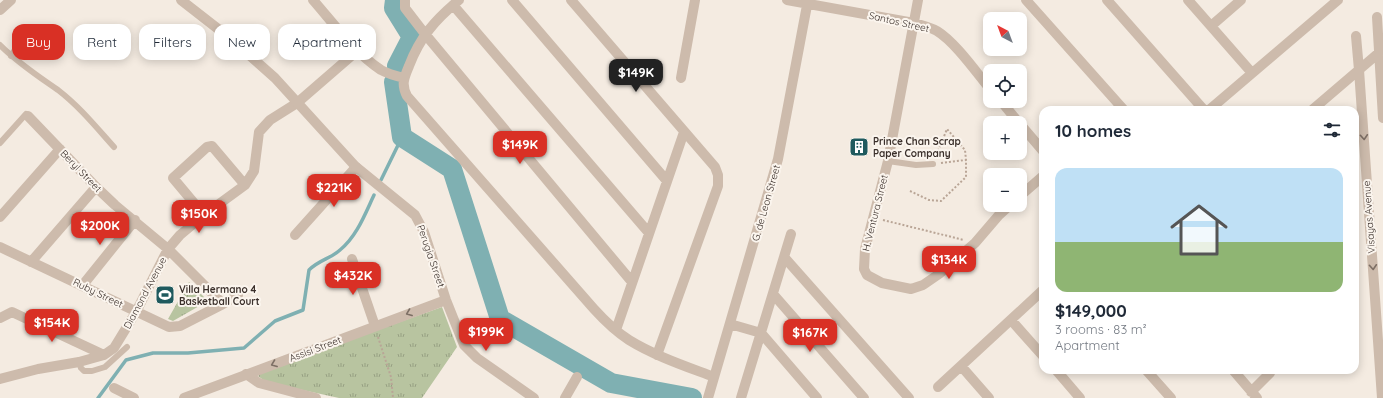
<!DOCTYPE html>
<meta charset="utf-8">
<style>
:root{--surface:#fff;--page:#f2f2f3;--text:#1f2937;--muted:#747a83;--line:#e0e1e3;--accent:#d93025}
body{margin:0;font-family:Quicksand,sans-serif;background:var(--page);color:var(--text);height:100vh;display:flex;flex-direction:column;font-size:15px;white-space:nowrap}
*{box-sizing:border-box;margin:0}
p{font-size:13px;color:var(--muted)}
.icon{flex:none;width:22px;height:22px;fill:none;stroke:currentColor;stroke-width:2;stroke-linecap:round;stroke-linejoin:round}
.map{position:relative;flex:1;overflow:hidden}
.details{position:absolute;left:1039px;top:106px;width:320px;height:268px;display:flex;flex-direction:column;background:var(--surface);border-radius:12px;box-shadow:0 2px 10px #0003}
.details>*{flex:none}
.banner{position:absolute;left:12px;top:24px;width:380px;height:36px;display:flex;gap:8px}
.needle{width:26px;rotate:319deg}
.controls{position:absolute;left:983px;top:12px;display:grid;gap:8px}
.controls a{display:grid;place-items:center;width:44px;height:44px;border-radius:8px;background:var(--surface);box-shadow:0 2px 10px #0003;font-size:20px}
.price{position:absolute;translate:-50% -34px;padding:0 9px;border-radius:8px;background:var(--accent);color:#fff;font-size:13px;line-height:26px;filter:drop-shadow(0 1px 2px #0008)}
.price::after{content:'';position:absolute;left:50%;top:24px;width:12px;height:9px;margin-left:-6px;background:inherit;clip-path:polygon(0 0,100% 0,50% 100%)}
.price.on{background:#222;color:#fff}
ul{padding:0;list-style:none}
li{display:grid;align-content:center;gap:8px;height:212px;padding:0 16px}
li+li{border-top:1px solid var(--line)}
li span{display:grid;place-items:center;height:124px;border-radius:12px;color:#555}
li>.icon{margin-inline-start:auto}
span .icon{width:72px;height:72px;fill:#fffc;stroke-width:1}
li b{font-size:17px}
h2{display:flex;justify-content:space-between;align-items:center;height:48px;padding:0 16px;font-size:17px}
.pill{padding:0 14px;border-radius:12px;background:var(--surface);box-shadow:0 2px 10px #0003;font-size:14px;line-height:36px}
.pill.on{background:var(--accent);color:#fff}
.map>svg:first-child{display:block}
.park{fill:url(#park-tufts)}
.lines{fill:none;stroke-linecap:round;stroke-linejoin:round}
.stream{stroke:#7fb0b2;stroke-width:3.5}
.river{stroke:#7fb0b2;stroke-width:20}
.path{stroke:#b9a596;stroke-width:2;stroke-dasharray:2 2;stroke-linecap:butt}
.service{stroke:#cdbbac;stroke-width:6}
.minor{stroke:#cdbbac;stroke-width:10}
.tertiary{stroke:#cdbbac;stroke-width:10}
.oneway{stroke:#7d6f65}
.labels{text-anchor:middle;dominant-baseline:central;stroke-width:4;stroke-linejoin:round;paint-order:stroke}
.street-label{font-size:10px;fill:#3b302b;stroke:#fbf5ee}
.poi-label{font-size:10px;font-weight:bold;fill:#3b302b;stroke:#fbf5ee;text-anchor:start}
</style>
<div class="map">
<svg width="1383" height="398" viewBox="0 0 1383 398">
<defs>
<pattern id="park-tufts" width="24" height="20" patternUnits="userSpaceOnUse"><rect width="24" height="20" fill="#b8c4a0"/><path d="M3 7l-1-3M5 7V3M7 7l1-3M15 17l-1-3M17 17v-4M19 17l1-3" fill="none" stroke="#97a083"/></pattern>
</defs>
<rect width="100%" height="100%" fill="#f4ebe1"/>
<!-- park -->
<path class="park" d="M 189,282 L 208,301 L 173,321 L 168,319 Z
M 442,307 L 457,347 L 422,398 L 339,398 L 266,382 L 258,376 L 265,370 Z"/>
<g class="lines">
<!-- stream -->
<path class="stream" d="M 381,180 L 402,137
M 98,398 L 126,360 L 153,353 L 188,353 L 244,348 L 275,321 L 303,310 L 309,270 C 319,260 330,259 340,250 C 357,236 365,214 374,195"/>
<!-- river -->
<path class="river" d="M 395,0 L 394,8 L 412,37 L 397,66
M 394,82 L 402,137 L 452,169 L 500,319 L 611,383 L 692,398"/>
<!-- path -->
<path class="path" d="M 941,163 L 966,160
M 910,191 L 929,200 L 941,201 L 966,177 L 966,160 L 965,150 L 947,129 L 936,156
M 883,220 L 964,240
M 378,337 L 391,377 L 393,398"/>
<!-- service -->
<path class="service" d="M 0,45 C 18,63 38,76 58,90 C 80,107 96,127 114,147
M 11,56 L 22,39
M 0,143 L 26,114 L 28,116
M 888,161 L 916,165 L 933,164
M 79,362 L 81,368 L 84,371 L 92,371 L 105,367 L 127,347"/>
<!-- minor -->
<path class="minor" d="M 313,0 C 334,24 354,52 381,70 C 388,74 396,76 404,78
M 405,0 L 405,8 L 425,34 L 632,282
M 459,0 C 435,20 420,37 409,66 C 404,78 401,84 407,96 L 594,309 C 604,320 615,331 629,340 C 655,356 685,366 714,377
M 512,0 L 667,181
M 571,0 L 715,167 L 718,175 L 718,186 L 657,355
M 787,0 L 914,23 C 922,25 930,27 937,31 C 955,42 976,72 990,89
M 918,0 L 888,161 L 865,249 L 864,269 L 867,275 L 882,283 L 911,289 L 923,285 L 939,274 L 975,243 L 999,215 L 1010,205
M 1026,0 L 1124,110
M 1107,0 L 1204,110
M 1188,0 L 1252,73
M 453,5 L 649,233
M 1377,17 L 1383,118
M 1211,26 L 1241,0
M 1356,36 L 1359,70 L 1382,398
M 681,78 L 695,0
M 1001,101 L 1019,123
M 1209,110 L 1338,0
M 1312,110 L 1381,51
M 28,116 L 96,187 L 115,205 L 168,249 L 223,304
M 1020,124 L 1043,151
M 1020,196 L 1043,176
M 204,215 L 173,178 L 207,147 L 212,146 L 245,185
M 0,217 L 60,149
M 295,235 L 356,167
M 0,247 L 169,327 L 180,326 L 223,304 L 238,295
M 784,257 L 909,398
M 352,259 L 375,326
M 31,262 L 96,187
M 82,286 L 135,220
M 773,294 L 864,398
M 0,318 L 12,312 L 104,355
M 1011,320 L 1043,356
M 730,324 L 761,333 L 817,398
M 616,330 L 684,132
M 961,366 L 989,398
M 1056,370 L 1080,398
M 1146,370 L 1171,398
M 1233,370 L 1257,398
M 246,374 L 259,383 L 316,398
M 0,379 L 38,369 L 79,362 L 104,355 L 114,348 L 136,312 L 168,249 L 180,235 L 204,215 L 245,185 L 254,171 L 259,132 L 270,120 L 297,103 L 357,51
M 938,387 L 1043,290
M 114,388 L 134,398
M 1251,392 L 1270,373 L 1271,370
M 565,398 L 577,377
M 708,398 L 778,159 L 808,0
M 741,398 L 791,234"/>
<!-- tertiary -->
<path class="tertiary" d="M 181,0 L 231,39 L 275,78 L 356,167 L 415,215 L 424,232 L 446,300 L 464,345 L 477,358 L 534,398
M 0,10 L 11,0
M 184,398 L 446,300"/>
</g>
<!-- one-way arrows -->
<defs><path id="oneway-chevron" d="M-2-3.5L2.5 0L-2 3.5" fill="none" stroke-width="1.6" stroke-linecap="round" stroke-linejoin="round"/></defs>
<g class="oneway">
<use href="#oneway-chevron" transform="translate(1364 137) rotate(86)"/>
<use href="#oneway-chevron" transform="translate(1373 267) rotate(86)"/>
<use href="#oneway-chevron" transform="translate(409 313) rotate(159)"/>
<use href="#oneway-chevron" transform="translate(274 364) rotate(159)"/>
</g>
<!-- icons -->
<defs>
<symbol id="building-square" viewBox="-11 -11 22 22"><rect x="-9" y="-9" width="18" height="18" rx="4" fill="#1f5a5e" stroke="#fbf5ee"/><path d="M-4-6H4V6H1V3H-1V6H-4ZM-2.5-4.3h1.7v1.8h-1.7ZM.8-4.3h1.7v1.8H.8ZM-2.5-1h1.7V.8h-1.7ZM.8-1h1.7V.8H.8Z" fill="#fff"/></symbol>
<symbol id="stadium-square" viewBox="-11 -11 22 22"><rect x="-9" y="-9" width="18" height="18" rx="4" fill="#1f5a5e" stroke="#fbf5ee"/><path d="M0-5a6.5 5 0 1 0 0 10a6.5 5 0 1 0 0-10ZM-3.5-1.8h7v3.6h-7Z" fill="#fff"/></symbol>
</defs>
<g fill-rule="evenodd">
<use href="#building-square" x="848" y="136" width="22" height="22"/>
<use href="#stadium-square" x="154" y="284" width="22" height="22"/>
</g>
<g class="labels">
<!-- street labels -->
<g class="street-label">
<text transform="translate(899 22) rotate(13)">Santos Street</text>
<text transform="translate(81 171) rotate(46)">Beryl Street</text>
<text transform="translate(766 203) rotate(-74)">G. de Leon Street</text>
<text transform="translate(875 213) rotate(-76)">H. Ventura Street</text>
<text transform="translate(1369 217) rotate(-94)">Visayas Avenue</text>
<text transform="translate(431 256) rotate(71)">Perugia Street</text>
<text transform="translate(98 293) rotate(26)">Ruby Street</text>
<text transform="translate(145 293) rotate(-62)">Diamond Avenue</text>
<text transform="translate(315 349) rotate(-21)">Assisi Street</text>
</g>
<!-- poi labels -->
<g class="poi-label">
<text x="873" y="141">Prince Chan Scrap<tspan x="873" dy="12">Paper Company</tspan></text>
<text x="179" y="289">Villa Hermano 4<tspan x="179" dy="12">Basketball Court</tspan></text>
</g>
</g>
</svg>
<div class="controls">
<a><svg class="needle" viewBox="-14 -14 28 28"><path d="M0-13l5 13h-10z" fill="#e53935"/><path d="M0 13l5-13h-10z" fill="#747a83"/></svg></a>
<a><svg class="icon" aria-label="locate" viewBox="0 0 24 24"><circle cx="12" cy="12" r="6"/><path d="M12 2v4M12 18v4M2 12h4M18 12h4"/></svg></a>
<a>+</a>
<a>−</a>
</div>
<b class="price on" style="left:636px;top:93px">$149K</b>
<b class="price" style="left:520px;top:165px">$149K</b>
<b class="price" style="left:334px;top:208px">$221K</b>
<b class="price" style="left:199px;top:234px">$150K</b>
<b class="price" style="left:100px;top:246px">$200K</b>
<b class="price" style="left:949px;top:280px">$134K</b>
<b class="price" style="left:353px;top:296px">$432K</b>
<b class="price" style="left:52px;top:343px">$154K</b>
<b class="price" style="left:486px;top:352px">$199K</b>
<b class="price" style="left:810px;top:353px">$167K</b>
<div class="banner">
<a class="pill on">Buy</a>
<a class="pill">Rent</a>
<a class="pill">Filters</a>
<a class="pill">New</a>
<a class="pill">Apartment</a>
</div>
<section class="details">
<h2>10 homes<svg class="icon" aria-label="filters" viewBox="0 0 24 24"><path d="M4 7h16M4 17h16"/><circle cx="9" cy="7" r="2"/><circle cx="15" cy="17" r="2"/></svg></h2>
<ul>
<li><span style="background:linear-gradient(#bfe0f5 60%,#8fb573 0)"><svg class="icon" aria-label="home" viewBox="0 0 24 24"><path d="M3 11l9-7 9 7M6 9v11h12V9"/></svg></span><div><b>$149,000</b><p>3 rooms · 83 m²</p><p>Apartment</p></div></li>
</ul>
</section>
</div>
